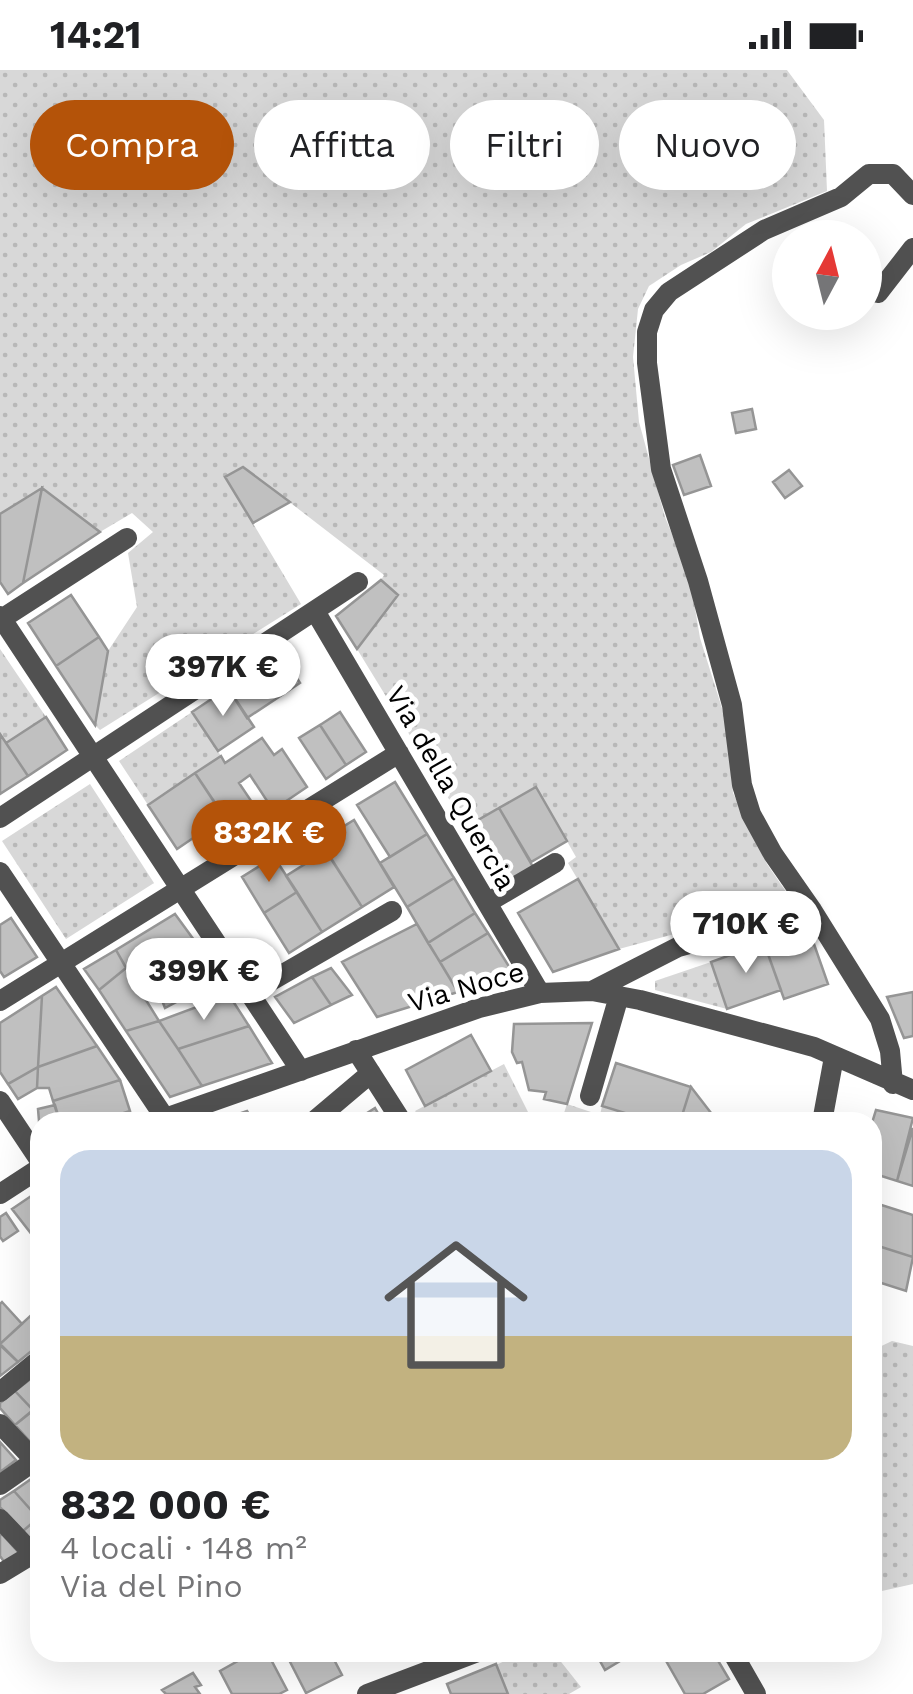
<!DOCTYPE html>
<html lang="it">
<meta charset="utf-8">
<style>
:root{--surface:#fff;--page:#f2f2f2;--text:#202124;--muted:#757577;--line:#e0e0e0;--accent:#b45309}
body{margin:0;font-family:"Work Sans",sans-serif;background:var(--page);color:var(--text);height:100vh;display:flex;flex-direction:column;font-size:38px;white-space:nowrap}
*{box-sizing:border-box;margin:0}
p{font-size:32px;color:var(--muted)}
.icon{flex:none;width:55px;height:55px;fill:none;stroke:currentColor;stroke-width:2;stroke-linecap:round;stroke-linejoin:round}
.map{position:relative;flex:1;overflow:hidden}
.side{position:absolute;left:30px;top:1042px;width:852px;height:550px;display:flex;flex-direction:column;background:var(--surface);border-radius:30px;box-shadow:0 10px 40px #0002}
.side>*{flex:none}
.hud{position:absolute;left:30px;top:30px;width:855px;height:90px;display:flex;gap:20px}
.needle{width:65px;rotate:7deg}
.fabs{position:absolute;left:772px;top:150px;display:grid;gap:20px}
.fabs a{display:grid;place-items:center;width:110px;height:110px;border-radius:50%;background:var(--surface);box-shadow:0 10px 40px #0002;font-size:50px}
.price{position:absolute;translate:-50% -85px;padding:0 22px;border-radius:35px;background:#fff;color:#222;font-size:32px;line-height:65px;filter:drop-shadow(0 2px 5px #0008)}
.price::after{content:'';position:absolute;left:50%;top:60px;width:30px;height:22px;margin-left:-15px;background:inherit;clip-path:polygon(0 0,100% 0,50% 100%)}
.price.on{background:var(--accent);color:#fff}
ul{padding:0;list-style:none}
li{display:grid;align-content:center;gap:20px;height:530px;padding:0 30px}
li+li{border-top:2px solid var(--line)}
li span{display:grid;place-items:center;height:310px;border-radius:30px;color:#555}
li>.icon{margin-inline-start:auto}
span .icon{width:180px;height:180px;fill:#fffc;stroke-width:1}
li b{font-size:42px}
.tag{padding:0 35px;border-radius:45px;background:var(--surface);box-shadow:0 10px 40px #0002;font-size:35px;line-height:90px}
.tag.on{background:var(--accent);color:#fff}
.status{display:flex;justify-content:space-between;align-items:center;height:70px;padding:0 50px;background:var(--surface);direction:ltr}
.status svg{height:28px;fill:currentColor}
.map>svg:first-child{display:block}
.grass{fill:url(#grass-dots)}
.building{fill:#c0c0c0;stroke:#959595;stroke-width:2.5}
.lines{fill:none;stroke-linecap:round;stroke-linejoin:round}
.street{stroke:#515151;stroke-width:20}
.labels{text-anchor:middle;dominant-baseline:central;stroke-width:10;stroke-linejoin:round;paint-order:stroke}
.street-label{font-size:28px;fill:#000;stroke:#fff}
</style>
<div class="status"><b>14:21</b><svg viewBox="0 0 49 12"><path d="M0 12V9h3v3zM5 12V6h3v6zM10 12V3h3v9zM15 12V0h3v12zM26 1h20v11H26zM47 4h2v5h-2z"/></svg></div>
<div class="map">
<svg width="913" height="1624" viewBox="0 0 913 1624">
<defs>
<pattern id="grass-dots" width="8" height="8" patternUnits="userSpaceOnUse" patternTransform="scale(2.5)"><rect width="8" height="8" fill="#d8d8d8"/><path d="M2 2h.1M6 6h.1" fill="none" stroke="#b8b8b8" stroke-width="1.8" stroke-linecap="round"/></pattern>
</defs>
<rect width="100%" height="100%" fill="#fff"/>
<!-- grass -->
<path class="grass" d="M 0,0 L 787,0 L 824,50 L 827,121 L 746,154 L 711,182 L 681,195 L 649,216 L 638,239 L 633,287 L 639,352 L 665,447 L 690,508 L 700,568 L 726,651 L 733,723 L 767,794 L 793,832 L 619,879 L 568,793 L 576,787 L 536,717 L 466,757 L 357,579 L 398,525 L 381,510 L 384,505 L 244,397 L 226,408 L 301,534 L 100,660 L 95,655 L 108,581 L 137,537 L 128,483 L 153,462 L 132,443 L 100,462 L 42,418 L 0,444 Z
M 0,579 L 46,647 L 6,673 L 0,664 Z
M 192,642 L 221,686 L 148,735 L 119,691 Z
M 90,714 L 154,813 L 66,869 L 2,771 Z
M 711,892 L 727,939 L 655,920 L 655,911 Z
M 504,994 L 533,1052 L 423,1052 L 415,1041 Z
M 567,1034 L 600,1045 L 602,1036 L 654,1052 L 561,1052 Z
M 892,1271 L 913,1276 L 913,1514 L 873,1523 L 873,1280 Z
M 522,1583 L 554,1583 L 581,1617 L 569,1624 L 508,1624 L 496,1595 Z"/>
<!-- building -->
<path class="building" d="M 752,339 L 756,359 L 736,363 L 732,343 Z
M 700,385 L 711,416 L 684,425 L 673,395 Z
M 243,397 L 290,432 L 253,453 L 225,407 Z
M 789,400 L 802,416 L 785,428 L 773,412 Z
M 42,418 L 100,462 L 23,513 Z
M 42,418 L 23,513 L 8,524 L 0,512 L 0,444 Z
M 381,510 L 398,525 L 357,579 L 336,546 Z
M 71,525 L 99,567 L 56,596 L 28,553 Z
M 99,567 L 108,581 L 95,655 L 56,596 Z
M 281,583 L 300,613 L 247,648 L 228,618 Z
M 228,618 L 254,657 L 218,681 L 192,642 Z
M 340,642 L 366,682 L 346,695 L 320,655 Z
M 46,647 L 67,680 L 28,706 L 6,673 Z
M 320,655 L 346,695 L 326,709 L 299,668 Z
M 0,664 L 28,706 L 0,724 Z
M 262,668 L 274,685 L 282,679 L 307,717 L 273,740 L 250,705 L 239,713 L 262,747 L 236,764 L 195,703 L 221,686 L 225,693 Z
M 195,703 L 224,747 L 177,779 L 148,735 Z
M 395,712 L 427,764 L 390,787 L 357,735 Z
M 536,717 L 567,771 L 531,792 L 499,738 Z
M 499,738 L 533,797 L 501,816 L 466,757 Z
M 354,750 L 394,817 L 362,837 L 320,771 Z
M 427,764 L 454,808 L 407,837 L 380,793 Z
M 326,781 L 362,837 L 322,862 L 286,806 Z
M 274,787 L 297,822 L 264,843 L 242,807 Z
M 454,808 L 475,843 L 428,873 L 407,837 Z
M 578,809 L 619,879 L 553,902 L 518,843 Z
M 297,822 L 322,862 L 289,883 L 264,843 Z
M 475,843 L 488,863 L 440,892 L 428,873 Z
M 175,844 L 202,881 L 139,920 L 116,880 Z
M 11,848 L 37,887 L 4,907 L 0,901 L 0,855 Z
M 417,854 L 458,922 L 377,947 L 342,892 Z
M 808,857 L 828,914 L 784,929 L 764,873 Z
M 488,863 L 513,903 L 458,922 L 440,892 Z
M 764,873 L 781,920 L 727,939 L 711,892 Z
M 116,880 L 126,898 L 99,920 L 84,899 Z
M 202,881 L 223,907 L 165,938 L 158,920 L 144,927 L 139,920 Z
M 126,898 L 159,951 L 126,961 L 99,920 Z
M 331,898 L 352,925 L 331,935 L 312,907 Z
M 312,907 L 331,935 L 294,953 L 275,927 Z
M 56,917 L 97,976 L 38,997 L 42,926 Z
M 913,922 L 913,966 L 904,968 L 887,927 Z
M 229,925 L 249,956 L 178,979 L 159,951 Z
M 42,926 L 38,997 L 8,1014 L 0,1002 L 0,953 Z
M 159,951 L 178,979 L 202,1016 L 170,1027 L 126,961 Z
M 592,953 L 567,1034 L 544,1029 L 546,1022 L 529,1020 L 522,992 L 517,993 L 512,982 L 514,954 Z
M 249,956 L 272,993 L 202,1016 L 178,979 Z
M 471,965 L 491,1001 L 425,1036 L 406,1000 Z
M 97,976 L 120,1010 L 53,1031 L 49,1018 L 37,1018 L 38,997 Z
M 616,993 L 691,1017 L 680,1052 L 654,1052 L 602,1036 Z
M 38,997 L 37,1018 L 18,1029 L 8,1014 Z
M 120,1010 L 130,1041 L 96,1052 L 60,1052 L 53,1031 Z
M 691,1017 L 718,1052 L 680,1052 Z
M 55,1035 L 60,1052 L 40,1052 L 40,1063 L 38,1039 Z
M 375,1038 L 383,1052 L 353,1052 Z
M 876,1040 L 913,1048 L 897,1111 L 872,1103 L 872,1053 Z
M 247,1041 L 254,1052 L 215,1052 Z
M 913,1058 L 913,1116 L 897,1111 Z
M 40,1120 L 40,1175 L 12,1139 Z
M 872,1132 L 913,1145 L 913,1187 L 872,1174 Z
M 6,1143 L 18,1161 L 3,1171 L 0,1167 L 0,1147 Z
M 872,1174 L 913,1187 L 906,1221 L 872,1210 Z
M 2,1232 L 22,1254 L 0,1274 L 0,1234 Z
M 40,1237 L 40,1274 L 18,1292 L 0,1274 Z
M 0,1275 L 18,1292 L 0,1306 Z
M 33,1307 L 40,1315 L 40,1335 L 33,1340 L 15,1321 Z
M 15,1321 L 33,1340 L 15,1355 L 0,1338 L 0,1333 Z
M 40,1335 L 40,1375 L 36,1378 L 15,1355 Z
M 0,1372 L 16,1390 L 0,1402 Z
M 34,1407 L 40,1414 L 38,1448 L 14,1421 Z
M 14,1421 L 38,1448 L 23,1461 L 0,1437 L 0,1430 Z
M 38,1448 L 40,1450 L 40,1480 L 23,1461 Z
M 0,1462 L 20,1484 L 5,1493 L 0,1486 Z
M 254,1582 L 267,1582 L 287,1620 L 279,1624 L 232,1624 L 220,1601 Z
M 285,1582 L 330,1582 L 342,1605 L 306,1623 Z
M 595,1582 L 635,1582 L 605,1600 Z
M 661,1582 L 713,1582 L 729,1609 L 703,1624 L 685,1624 Z
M 496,1594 L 508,1624 L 451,1624 L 447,1614 Z
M 193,1603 L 201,1615 L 195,1617 L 200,1624 L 166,1624 L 162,1620 Z"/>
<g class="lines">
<!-- street -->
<path class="street" d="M 878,223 L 913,178
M 315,541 L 540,923
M 0,546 L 301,1001
M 0,550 L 127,468
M 0,748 L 358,512
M 0,802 L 165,1048
M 487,833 L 555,793
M 592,921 L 678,877 L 812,840
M 250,923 L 392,841
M 0,931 L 399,683
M 356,980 L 402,1052
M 893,1014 L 890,981 L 880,949 L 812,840 L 773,784 L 751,744 L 742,715 L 732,635 L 698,511 L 661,399 L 647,293 L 647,262 L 654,240 L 669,222 L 764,160 L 841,127 L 869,104 L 893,104 L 913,125
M 590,1026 L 619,926
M 0,1031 L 40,1091
M 154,1052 L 479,938 L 540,923 L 592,921 L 640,930 L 814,977 L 913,1020
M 313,1052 L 371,1003
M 822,1052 L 834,987
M 0,1124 L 40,1098
M 0,1322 L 40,1289
M 0,1354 L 40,1396
M 0,1415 L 40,1387
M 0,1449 L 33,1484 L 0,1504
M 732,1582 L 756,1624
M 367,1624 L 478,1582"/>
</g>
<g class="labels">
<!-- street labels -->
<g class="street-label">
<text transform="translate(451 718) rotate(60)">Via della Quercia</text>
<text transform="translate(466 917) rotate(-16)">Via Noce</text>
</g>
</g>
</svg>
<div class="fabs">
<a><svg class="needle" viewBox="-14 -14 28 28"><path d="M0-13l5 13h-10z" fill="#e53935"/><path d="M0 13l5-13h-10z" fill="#757577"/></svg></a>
</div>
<b class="price" style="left:223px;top:649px">397K €</b>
<b class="price on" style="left:269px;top:815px">832K €</b>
<b class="price" style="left:746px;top:906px">710K €</b>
<b class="price" style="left:204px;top:953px">399K €</b>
<div class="hud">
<a class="tag on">Compra</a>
<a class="tag">Affitta</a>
<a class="tag">Filtri</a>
<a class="tag">Nuovo</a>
</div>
<section class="side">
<ul>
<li><span style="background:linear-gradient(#c9d6e8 60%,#c2b280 0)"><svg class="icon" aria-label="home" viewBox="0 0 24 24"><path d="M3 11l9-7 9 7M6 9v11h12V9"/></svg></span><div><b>832 000 €</b><p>4 locali · 148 m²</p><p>Via del Pino</p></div></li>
</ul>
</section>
</div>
